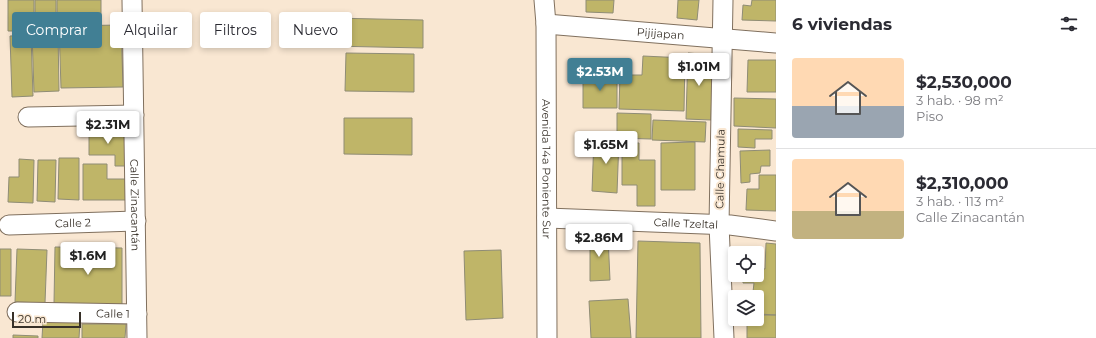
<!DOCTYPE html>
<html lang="es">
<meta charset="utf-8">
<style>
:root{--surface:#fff;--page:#f7f7f7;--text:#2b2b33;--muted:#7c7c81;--line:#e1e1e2;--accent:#417f94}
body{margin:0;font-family:Montserrat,sans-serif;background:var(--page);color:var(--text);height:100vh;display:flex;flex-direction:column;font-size:15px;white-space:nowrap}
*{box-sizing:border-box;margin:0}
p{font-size:13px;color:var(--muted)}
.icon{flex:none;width:22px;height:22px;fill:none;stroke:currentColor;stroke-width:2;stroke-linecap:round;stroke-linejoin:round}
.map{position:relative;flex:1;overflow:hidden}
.side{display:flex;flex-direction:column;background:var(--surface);width:320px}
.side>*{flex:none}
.banner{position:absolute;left:12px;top:12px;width:380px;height:36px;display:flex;gap:8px}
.buttons{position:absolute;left:728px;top:246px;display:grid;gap:8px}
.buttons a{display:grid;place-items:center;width:36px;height:36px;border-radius:4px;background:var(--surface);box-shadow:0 2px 6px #0003;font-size:20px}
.scale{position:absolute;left:12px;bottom:10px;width:69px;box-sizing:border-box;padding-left:4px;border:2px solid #373028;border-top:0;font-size:11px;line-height:14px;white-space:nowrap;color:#373028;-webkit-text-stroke:3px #f9e7d2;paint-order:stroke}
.price{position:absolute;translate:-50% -34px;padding:0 9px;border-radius:4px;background:#fff;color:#222;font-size:13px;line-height:26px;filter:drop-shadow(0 1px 2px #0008)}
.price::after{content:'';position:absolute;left:50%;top:24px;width:12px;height:9px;margin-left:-6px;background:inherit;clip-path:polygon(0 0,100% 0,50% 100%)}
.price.active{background:var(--accent);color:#fff}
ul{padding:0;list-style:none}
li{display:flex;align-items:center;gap:12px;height:100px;padding:0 16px}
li+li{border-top:1px solid var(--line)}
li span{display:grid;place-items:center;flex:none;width:112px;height:80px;border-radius:4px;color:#555}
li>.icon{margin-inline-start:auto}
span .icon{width:48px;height:48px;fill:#fffc;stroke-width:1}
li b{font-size:17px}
h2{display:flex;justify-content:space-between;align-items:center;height:48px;padding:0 16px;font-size:17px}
.tag{padding:0 14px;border-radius:4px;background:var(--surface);box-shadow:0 2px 6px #0003;font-size:14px;line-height:36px}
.tag.active{background:var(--accent);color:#fff}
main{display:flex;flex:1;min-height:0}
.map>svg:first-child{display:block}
.building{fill:#bfb568;stroke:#8f8c75}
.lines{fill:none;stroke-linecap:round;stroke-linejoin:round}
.minor-casing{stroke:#80705e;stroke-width:21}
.minor{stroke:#fff;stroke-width:19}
.labels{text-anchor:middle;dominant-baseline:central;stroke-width:4;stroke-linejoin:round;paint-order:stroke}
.street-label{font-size:11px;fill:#373028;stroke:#f9e7d2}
</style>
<main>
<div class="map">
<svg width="776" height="338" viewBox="0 0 776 338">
<rect width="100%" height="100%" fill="#f9e7d2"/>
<!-- building -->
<path class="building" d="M 8,0 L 34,0 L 34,31 L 8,31 Z
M 35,0 L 56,0 L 56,25 L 35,26 Z
M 57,0 L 101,0 L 101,24 L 57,26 Z
M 586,0 L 614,0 L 613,13 L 586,12 Z
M 678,0 L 699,0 L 697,20 L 677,18 Z
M 752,0 L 776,0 L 776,21 L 742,20 L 743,5 L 751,6 Z
M 331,18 L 423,20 L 423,48 L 330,46 Z
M 121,25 L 123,87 L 61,88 L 59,26 Z
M 58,32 L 59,91 L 34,92 L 32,33 Z
M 31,35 L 33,96 L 12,97 L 10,36 Z
M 346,53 L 414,54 L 414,92 L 345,91 Z
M 688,53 L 713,55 L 711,120 L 686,119 Z
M 643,56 L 685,58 L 684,111 L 619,109 L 620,75 L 642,75 Z
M 748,60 L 776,60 L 776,92 L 747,92 Z
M 583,75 L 617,75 L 617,108 L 583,108 Z
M 734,98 L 776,99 L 776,128 L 734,126 Z
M 617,113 L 651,114 L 651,139 L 617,138 Z
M 344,118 L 412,118 L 412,155 L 344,154 Z
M 653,120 L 706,122 L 705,142 L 652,140 Z
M 738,129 L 772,130 L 772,139 L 755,139 L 755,148 L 738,147 Z
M 89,131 L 125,131 L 125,166 L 115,166 L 115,155 L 89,155 Z
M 594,138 L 619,139 L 617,193 L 592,191 Z
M 695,142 L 695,190 L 661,190 L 661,143 Z
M 622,143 L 639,143 L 639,160 L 655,160 L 655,206 L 637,206 L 637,185 L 622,185 Z
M 770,150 L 770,166 L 761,166 L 760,173 L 750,174 L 750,182 L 741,183 L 740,151 Z
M 59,158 L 79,158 L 79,200 L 58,199 Z
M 19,159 L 34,160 L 33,203 L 8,202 L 9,177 L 19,177 Z
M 38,160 L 56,160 L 55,202 L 37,201 Z
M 83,164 L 107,164 L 107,179 L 127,179 L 127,200 L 83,200 Z
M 759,175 L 776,175 L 776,211 L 746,210 L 747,189 L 759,189 Z
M 590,234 L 608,236 L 610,280 L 590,281 Z
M 638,241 L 700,243 L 701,338 L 636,338 Z
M 766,243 L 776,244 L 776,315 L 758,314 L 757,297 L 745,297 L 745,292 L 753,292 L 754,283 L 743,283 L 743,275 L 757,275 L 757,268 L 765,269 Z
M 55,247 L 122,248 L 122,305 L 54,303 Z
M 0,249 L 11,249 L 11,296 L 0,296 Z
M 17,249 L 47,250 L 45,303 L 15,302 Z
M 501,250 L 503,318 L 466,320 L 464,251 Z
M 628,299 L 631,338 L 591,338 L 589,301 Z
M 757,315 L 776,315 L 776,338 L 747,338 L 747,319 L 757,319 Z
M 43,321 L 80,322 L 79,338 L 42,338 Z
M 82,324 L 126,324 L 125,338 L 82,338 Z
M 13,335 L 38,336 L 38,338 L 13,338 Z"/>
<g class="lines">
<defs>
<g id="minor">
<path id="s1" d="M 132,0 L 137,338"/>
<path id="s2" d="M 544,0 L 546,24 L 547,338"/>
<path d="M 723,0 L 719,225 L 724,338"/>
<path id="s3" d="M 546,24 L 776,43"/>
<path d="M 28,117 L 134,115"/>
<path id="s4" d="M 547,218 L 730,225 L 776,231"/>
<path id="s5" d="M 9,225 L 136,221"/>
<path id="s6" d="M 17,312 L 137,314"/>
</g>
</defs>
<!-- minor casing -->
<use href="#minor" class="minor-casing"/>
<!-- minor -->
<use href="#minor" class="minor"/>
</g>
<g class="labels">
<!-- street labels -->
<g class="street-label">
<text stroke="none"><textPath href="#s3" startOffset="115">Pijijapan</textPath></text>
<text stroke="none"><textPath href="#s2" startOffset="169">Avenida 14a Poniente Sur</textPath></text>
<text transform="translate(720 169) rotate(-89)">Calle Chamula</text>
<text stroke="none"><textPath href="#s1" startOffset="205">Calle Zinacantán</textPath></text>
<text stroke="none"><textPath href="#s5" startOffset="64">Calle 2</textPath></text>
<text stroke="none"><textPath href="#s4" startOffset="139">Calle Tzeltal</textPath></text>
<text stroke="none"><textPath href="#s6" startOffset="96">Calle 1</textPath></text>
</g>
</g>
</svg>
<div class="buttons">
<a><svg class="icon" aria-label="locate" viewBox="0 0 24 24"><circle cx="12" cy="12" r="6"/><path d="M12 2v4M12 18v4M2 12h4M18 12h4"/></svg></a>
<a><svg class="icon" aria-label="layers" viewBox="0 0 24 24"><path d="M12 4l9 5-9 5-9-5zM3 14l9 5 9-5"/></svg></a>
</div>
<div class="scale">20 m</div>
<b class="price" style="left:699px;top:87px">$1.01M</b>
<b class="price active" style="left:600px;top:92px">$2.53M</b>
<b class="price" style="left:108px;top:145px">$2.31M</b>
<b class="price" style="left:606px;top:165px">$1.65M</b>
<b class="price" style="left:599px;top:258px">$2.86M</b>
<b class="price" style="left:88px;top:276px">$1.6M</b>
<div class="banner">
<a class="tag active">Comprar</a>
<a class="tag">Alquilar</a>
<a class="tag">Filtros</a>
<a class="tag">Nuevo</a>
</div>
</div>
<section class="side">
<h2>6 viviendas<svg class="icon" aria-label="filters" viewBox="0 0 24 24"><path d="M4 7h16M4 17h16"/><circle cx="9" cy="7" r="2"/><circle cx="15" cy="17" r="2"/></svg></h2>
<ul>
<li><span style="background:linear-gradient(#ffd9b3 60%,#9aa5b1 0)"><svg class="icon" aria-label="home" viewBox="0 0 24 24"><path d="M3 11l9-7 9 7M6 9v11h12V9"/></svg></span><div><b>$2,530,000</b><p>3 hab. · 98 m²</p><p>Piso</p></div></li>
<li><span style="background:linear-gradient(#ffd9b3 65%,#c2b280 0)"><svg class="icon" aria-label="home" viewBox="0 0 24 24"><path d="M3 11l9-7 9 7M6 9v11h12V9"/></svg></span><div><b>$2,310,000</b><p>3 hab. · 113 m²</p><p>Calle Zinacantán</p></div></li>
</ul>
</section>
</main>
